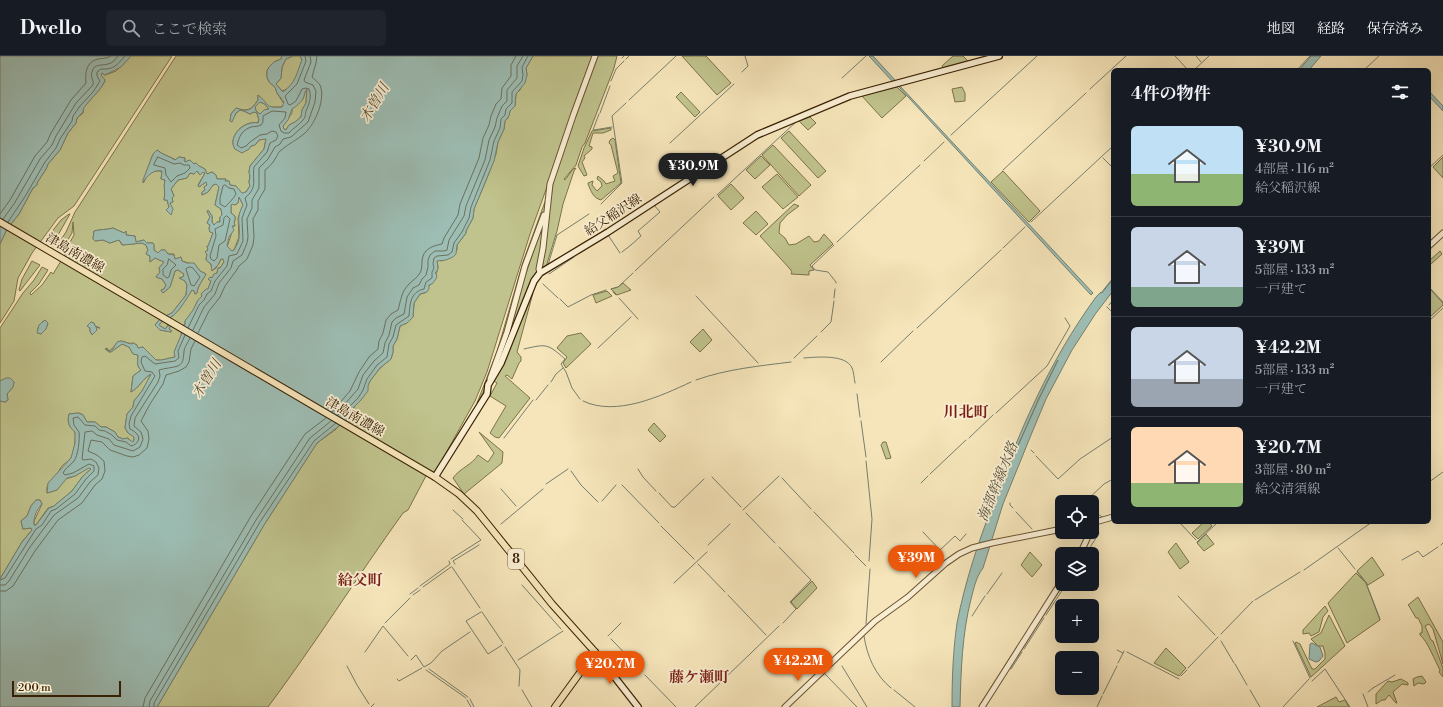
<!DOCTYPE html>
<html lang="ja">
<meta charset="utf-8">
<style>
:root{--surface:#171b24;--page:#20242c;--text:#f1f3f6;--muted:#9ea1a6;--line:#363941;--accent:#ea580c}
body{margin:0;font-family:"Libre Bodoni","Noto Serif JP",serif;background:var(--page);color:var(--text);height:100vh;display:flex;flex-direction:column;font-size:15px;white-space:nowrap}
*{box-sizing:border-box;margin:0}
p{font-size:13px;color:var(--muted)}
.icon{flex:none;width:22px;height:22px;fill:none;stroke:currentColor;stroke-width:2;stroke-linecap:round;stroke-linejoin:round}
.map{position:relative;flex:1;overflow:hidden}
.details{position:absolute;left:1111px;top:12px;width:320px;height:456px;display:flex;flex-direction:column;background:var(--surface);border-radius:6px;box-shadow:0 4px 16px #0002}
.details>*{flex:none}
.controls{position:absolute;left:1055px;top:439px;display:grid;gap:8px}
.controls a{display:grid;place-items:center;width:44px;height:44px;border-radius:6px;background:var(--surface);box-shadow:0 4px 16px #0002;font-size:20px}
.scale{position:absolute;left:12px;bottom:10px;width:109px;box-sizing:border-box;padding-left:4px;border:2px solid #3a2104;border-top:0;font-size:11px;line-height:14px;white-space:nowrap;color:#3a2104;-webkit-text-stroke:3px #f9eed2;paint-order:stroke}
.price{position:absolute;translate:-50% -34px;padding:0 9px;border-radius:14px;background:var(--accent);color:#fff;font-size:13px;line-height:26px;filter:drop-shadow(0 1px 2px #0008)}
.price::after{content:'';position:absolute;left:50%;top:24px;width:12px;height:9px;margin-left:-6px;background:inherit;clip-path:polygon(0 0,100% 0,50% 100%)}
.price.selected{background:#222;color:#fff}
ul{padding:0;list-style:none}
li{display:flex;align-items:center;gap:12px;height:100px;padding:0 20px}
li+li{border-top:1px solid var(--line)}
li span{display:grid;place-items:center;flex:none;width:112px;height:80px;border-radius:6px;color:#555}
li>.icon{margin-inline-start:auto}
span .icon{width:48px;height:48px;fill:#fffc;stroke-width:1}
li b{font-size:17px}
h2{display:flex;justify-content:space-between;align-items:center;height:48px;padding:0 20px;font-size:17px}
header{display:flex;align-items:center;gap:24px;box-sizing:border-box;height:56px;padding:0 20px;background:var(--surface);border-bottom:1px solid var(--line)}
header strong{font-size:19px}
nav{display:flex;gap:22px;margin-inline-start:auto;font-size:14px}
.search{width:280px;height:36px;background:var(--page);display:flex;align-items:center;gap:10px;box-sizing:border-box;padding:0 14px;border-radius:6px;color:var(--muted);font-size:15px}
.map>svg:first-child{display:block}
.green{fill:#c0c38d;stroke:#7d7248;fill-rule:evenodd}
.water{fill:#9dbeb5;stroke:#757f6e;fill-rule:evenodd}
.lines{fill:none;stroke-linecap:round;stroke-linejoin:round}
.shore{stroke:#6c705c;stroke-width:1}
.stream{stroke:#757f6e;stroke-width:1}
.tertiary-casing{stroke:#695232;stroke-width:7}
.secondary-casing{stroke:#3a2104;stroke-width:8}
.primary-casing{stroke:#3a2104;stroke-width:8}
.tertiary{stroke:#f9eed2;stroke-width:5}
.secondary{stroke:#f9eed2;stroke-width:5.5}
.primary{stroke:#f6e5ba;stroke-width:6}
.labels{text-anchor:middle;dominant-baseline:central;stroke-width:3.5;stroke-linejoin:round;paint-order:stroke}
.shield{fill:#f9eed2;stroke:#735e42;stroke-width:1}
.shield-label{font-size:12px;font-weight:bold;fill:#3a2104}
.street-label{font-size:13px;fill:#3a2104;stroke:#f9eed2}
.water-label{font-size:14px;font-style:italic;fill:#585039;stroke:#f9eed2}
.quarter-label{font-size:15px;font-weight:bold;fill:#7a1f14;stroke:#f9eed2}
</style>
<header>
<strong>Dwello</strong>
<div class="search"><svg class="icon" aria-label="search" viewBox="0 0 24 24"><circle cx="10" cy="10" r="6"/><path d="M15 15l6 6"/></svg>ここで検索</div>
<nav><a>地図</a><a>経路</a><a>保存済み</a></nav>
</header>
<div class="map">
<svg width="1443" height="651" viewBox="0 0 1443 651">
<rect width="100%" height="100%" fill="#f6e5ba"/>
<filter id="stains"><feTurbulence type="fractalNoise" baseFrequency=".005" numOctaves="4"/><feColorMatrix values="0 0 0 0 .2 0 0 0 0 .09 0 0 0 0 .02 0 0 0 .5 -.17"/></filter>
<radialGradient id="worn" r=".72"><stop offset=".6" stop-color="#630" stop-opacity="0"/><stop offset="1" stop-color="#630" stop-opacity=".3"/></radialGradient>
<!-- green -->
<path class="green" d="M 131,0 L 172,0 L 74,150 L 58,162 L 32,197 L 18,222 L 14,245 L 0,267 L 0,188 L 7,173 L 19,158 L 33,132 L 37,129 L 37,127 L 46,113 L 48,108 L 60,94 L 68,77 L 76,67 L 77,62 L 83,57 L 83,52 L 100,33 L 105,25 L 100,19 L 102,17 L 105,19 L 116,15 Z
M 176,0 L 282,0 L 281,3 L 274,6 L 269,11 L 267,15 L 267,21 L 269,26 L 275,31 L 277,37 L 284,48 L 281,51 L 269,51 L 258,39 L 258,44 C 251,54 248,56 236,52 L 231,58 L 230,65 L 231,66 L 236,57 L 240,54 L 244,55 L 250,58 L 254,56 L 257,57 L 259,64 L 257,67 C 244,64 227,81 235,93 L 242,96 L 249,93 L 251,90 L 255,89 L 259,84 L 266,82 L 264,93 L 250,110 L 249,116 L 250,119 L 249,126 L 250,130 L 245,137 L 242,138 L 236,130 L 230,129 L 229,125 L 225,125 L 226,123 L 217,123 L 216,119 L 212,116 L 207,118 L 205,113 L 199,110 L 196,107 L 194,108 L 190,104 L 185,106 L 185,102 L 179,101 L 176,104 C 169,100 163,99 157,94 L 153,98 L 143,126 L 144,126 C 146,119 155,112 162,116 L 161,123 L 165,124 C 163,131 166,137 164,144 L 167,144 L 169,151 L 166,154 L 171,159 L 172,153 L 170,147 L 173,146 L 172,142 L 174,140 L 171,133 L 178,124 L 187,122 L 190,117 L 194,118 L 197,115 L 200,119 L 203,116 L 205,117 L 198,129 L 199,131 L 206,126 L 207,129 L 204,131 L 205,134 L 202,136 L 202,139 L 208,136 L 213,129 L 216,128 L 219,131 L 215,149 L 221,153 L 222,159 L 220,161 L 220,166 L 217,166 L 214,169 L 212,166 L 212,160 L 208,154 L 207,155 L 210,161 L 207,167 L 210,169 L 209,172 L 210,176 L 213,177 L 208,191 L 207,190 L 208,194 L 205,196 L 207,198 L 206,204 L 211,208 L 212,215 L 216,212 L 222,202 L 221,200 L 222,198 L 225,199 L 223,203 L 224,206 L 220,212 L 218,212 L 217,217 L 214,218 L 212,222 L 210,221 L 208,223 L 211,225 L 208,233 L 203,237 L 202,240 L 198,244 L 193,255 L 185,265 L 185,269 L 179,270 L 172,268 L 168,269 L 165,273 L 159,269 C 164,262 170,263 175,258 C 182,251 186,242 192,234 L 194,235 L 195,238 L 197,237 C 197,231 203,224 206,218 L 200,215 L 194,207 L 192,208 L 182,205 L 181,201 L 175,203 L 174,198 L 168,198 L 165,194 L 161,194 L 158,197 L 154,194 L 154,189 L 153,187 L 147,187 L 144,184 L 136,186 L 135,180 L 126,179 L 126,175 L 124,177 L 113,172 C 107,174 101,173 94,175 L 93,183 L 95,185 L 103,184 L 110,187 L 119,184 L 122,189 L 142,187 L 146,189 L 148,194 L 146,198 L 150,200 L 150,206 L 155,202 L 164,206 L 159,212 L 160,216 L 156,221 L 162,223 L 166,229 L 164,233 L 161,234 L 163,237 L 170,231 L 175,215 L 178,214 L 184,218 L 183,221 L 180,222 L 185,225 L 187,229 L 186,239 L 172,257 L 161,262 L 155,269 L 160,274 L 171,276 L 172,275 L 169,273 L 171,269 L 181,272 C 184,282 173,291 175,301 C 168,302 162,305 156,304 L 143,291 L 138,292 L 137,289 L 133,287 C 128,289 123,283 118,286 C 115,288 113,293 109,295 L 107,292 L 105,293 L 109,296 L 111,296 L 122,288 L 129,291 L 133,298 L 138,299 C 138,306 136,309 141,314 L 133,320 L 131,336 C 139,332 143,322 152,318 L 142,335 L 134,345 L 133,351 L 127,358 L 125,372 L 128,377 L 134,380 L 134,385 L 131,386 L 128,382 L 123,383 L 118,381 L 115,376 L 106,371 L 101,371 L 95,366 L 87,366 L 83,359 L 79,357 L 69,358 C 67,366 69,371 75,376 C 76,381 74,396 72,400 C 70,404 67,406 63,409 C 60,412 59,416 56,419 C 50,426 46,427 47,437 L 57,434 L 65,423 L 75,420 L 89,411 L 91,413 L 83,420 L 72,435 L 54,450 L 48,452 L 36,469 L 34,469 L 34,465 L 42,448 L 40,444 L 36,444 L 31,450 L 27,460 L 21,465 L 23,473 L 31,472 L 32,474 L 22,486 L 0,523 L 0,345 L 5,346 L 8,344 L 7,338 L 13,331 L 14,326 L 8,322 L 0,325 L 0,272 L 23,237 L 34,224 L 42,211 L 48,214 L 39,228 L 30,237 L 31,239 L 42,229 L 51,216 L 53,218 L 67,195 L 66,193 L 74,179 L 73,166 L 72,177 L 63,192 L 58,188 L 66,176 L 75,156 ZM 45,264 L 48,267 L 46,273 L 41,278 L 38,277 C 36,272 41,267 45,264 ZM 91,266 L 94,267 L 95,270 L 100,272 L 96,271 L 97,274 L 92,279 L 90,275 L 90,272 L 87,270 Z
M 293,0 L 300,0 L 302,4 C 298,15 295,32 282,35 L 276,28 L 281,22 L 282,11 L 286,3 Z
M 533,0 L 594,0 L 530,178 L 487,316 L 475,345 L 433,420 L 427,418 L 408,454 L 403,457 C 357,521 315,588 268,651 L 157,651 L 264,469 L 317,387 L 335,374 L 349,360 L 370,325 L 380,312 L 391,303 L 393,296 L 393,290 L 397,283 L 400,270 L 407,267 L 413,261 L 414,247 L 420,238 L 425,237 L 437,216 L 438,211 L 437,205 L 438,204 L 442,205 L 457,194 L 457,189 L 466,177 L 466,175 L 473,162 L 474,153 L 487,122 L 496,98 L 498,86 L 504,73 L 505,65 L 508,62 L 510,55 L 515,50 L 516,38 L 520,34 L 527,19 L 526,12 Z
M 597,0 L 617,0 L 614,12 L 585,87 L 582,91 L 576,109 L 564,123 L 565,124 L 573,113 L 576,112 L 574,115 L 563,148 L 557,175 L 546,211 L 542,215 L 552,130 L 555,118 Z
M 682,0 L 706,0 L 731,27 L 717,39 Z
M 953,0 L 963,0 L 968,5 L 943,12 L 942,10 Z
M 897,31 L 906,40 L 883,61 L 882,62 L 862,40 Z
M 962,31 L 965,37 L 965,45 L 955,46 L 952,33 Z
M 307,33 L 306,47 L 302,54 L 301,61 L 295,66 L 289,69 L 286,74 L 284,73 L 283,70 L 292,57 L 292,53 L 303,43 L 305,36 Z
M 681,36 L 700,56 L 695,61 L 676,41 Z
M 260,46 L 265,48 L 269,53 L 267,53 L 260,58 L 256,55 L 255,50 Z
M 810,61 L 816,67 L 808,74 L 799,65 Z
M 611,72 L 611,74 L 603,77 L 593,77 L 589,90 L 592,91 L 592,93 L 584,100 L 585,102 L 582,106 L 587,119 L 584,120 L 578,110 L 584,92 L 592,75 Z
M 789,75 L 826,115 L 818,122 L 781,82 Z
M 613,82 L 615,84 L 621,127 L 601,144 C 593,142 591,135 588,128 L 588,127 L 593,125 L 592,129 L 597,135 L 602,130 L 601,126 L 597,123 L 598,120 L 604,125 L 606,128 L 615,125 L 613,120 L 618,117 L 611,89 L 609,87 L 610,84 Z
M 773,89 L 811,129 L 799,140 L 762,99 Z
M 761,100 L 770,109 L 755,123 L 746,114 Z
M 1443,101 L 1443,122 L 1433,111 Z
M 1003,115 L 1040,155 L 1029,166 L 991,126 Z
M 777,118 L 798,141 L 783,153 L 762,131 Z
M 731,128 L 744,142 L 731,154 L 718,140 Z
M 239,141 L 243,149 L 238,162 L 239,181 L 234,194 L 232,195 L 227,191 L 232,176 L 233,175 L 232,170 L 235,170 L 234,166 L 235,165 L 235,160 L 231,157 L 231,150 L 232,147 L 235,149 L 238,147 Z
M 546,143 L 546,152 L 533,186 L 488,328 L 477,347 L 497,296 L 523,206 Z
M 794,148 L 799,150 L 787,159 L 780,167 L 779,177 L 785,182 L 789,189 L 796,188 L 809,180 L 814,186 L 819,185 L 824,178 L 833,188 L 810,209 L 814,214 L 809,215 L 809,219 L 791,218 L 792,216 L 790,213 L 760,180 Z
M 756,155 L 768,168 L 756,179 L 743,167 Z
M 69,158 L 70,158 L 54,186 L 47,182 L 61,164 Z
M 544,165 L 538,219 L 500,302 L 523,226 Z
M 1440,195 L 1442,198 L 1430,209 L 1429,205 Z
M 32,205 L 40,209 L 20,235 L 19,234 L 22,223 Z
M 623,227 L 631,234 L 617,239 L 611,233 L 618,231 Z
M 1429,232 L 1443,247 L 1443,249 L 1429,262 Z
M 607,235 L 612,240 L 596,247 L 593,239 Z
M 532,236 L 533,237 L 517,296 L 521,301 L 521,305 L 519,307 L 512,323 L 507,319 L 505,320 L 530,342 L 499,382 L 495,381 L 490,377 L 506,350 L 490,340 L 497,327 L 494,325 Z
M 703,273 L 712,284 L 700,296 L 690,286 Z
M 581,277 L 591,288 L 566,312 L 563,307 L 567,301 L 557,292 L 567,280 Z
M 654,367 L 665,379 L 666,380 L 660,386 L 648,374 Z
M 479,376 L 503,396 L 502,407 L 464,438 L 453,422 C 460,412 472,409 478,399 L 488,406 L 494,397 Z
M 883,386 L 886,386 L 891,402 L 886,403 L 881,389 Z
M 1204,466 L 1209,466 L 1212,470 L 1198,483 L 1192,477 Z
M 1206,478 L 1214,488 L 1204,495 L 1197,487 Z
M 1176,487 L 1189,506 L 1180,513 L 1168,496 Z
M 1030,496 L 1042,509 L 1032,521 L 1021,509 Z
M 1372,501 L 1384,519 L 1368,529 L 1357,515 Z
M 1356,517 L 1366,527 L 1380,564 L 1347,587 L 1328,547 Z
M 812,525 L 817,532 L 797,553 L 791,546 Z
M 1418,541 L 1443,586 L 1443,608 L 1433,573 L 1429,568 L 1425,570 L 1431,584 L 1433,585 L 1443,612 L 1443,621 L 1439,616 L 1440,614 C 1435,605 1427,584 1420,579 L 1420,577 L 1422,577 L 1422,570 L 1418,562 L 1416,562 L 1409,550 L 1408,549 Z
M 1325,550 L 1328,555 L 1323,561 L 1319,576 L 1311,580 L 1309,577 L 1303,578 L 1303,574 Z
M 1329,559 L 1345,590 L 1311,621 L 1295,587 L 1296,586 L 1300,588 L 1312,613 L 1315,613 L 1325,603 L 1325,597 L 1323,590 L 1318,590 L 1311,583 L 1321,577 Z
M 1166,592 L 1186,612 L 1179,620 L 1154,607 Z
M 1422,620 L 1426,626 L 1424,628 L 1418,627 L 1414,630 L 1413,623 L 1417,621 Z
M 1401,623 L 1408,627 L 1408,629 L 1402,628 L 1393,636 L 1397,647 L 1396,647 L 1389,639 L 1385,644 L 1382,644 L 1376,648 L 1376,638 L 1388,625 L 1392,626 Z
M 1336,641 L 1339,646 L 1345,644 L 1349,651 L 1317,651 Z"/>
<!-- water -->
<path class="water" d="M 0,0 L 131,0 L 121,11 L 105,19 L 102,17 L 101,19 L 105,24 C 102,35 82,49 83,56 L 77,62 L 76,67 L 68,77 L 60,94 L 48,108 L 46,113 L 37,127 L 37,129 L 33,132 L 19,158 L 7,173 L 0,188 Z
M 282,0 L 293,0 L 286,3 L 282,11 L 281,22 L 276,28 L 281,34 L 283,36 C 296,26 296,19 302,4 L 300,0 L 533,0 L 526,12 L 527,19 L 525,27 L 516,38 L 515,50 L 510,55 L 509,60 L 505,65 L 504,73 L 498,86 L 494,105 L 474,153 L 473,162 L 466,175 L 466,177 L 457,189 L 456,198 L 453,201 L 446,204 L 437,205 L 438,213 L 435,217 L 437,219 L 436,223 L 432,228 L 429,229 L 429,233 L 427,236 L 420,238 L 414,247 L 413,261 L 407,267 L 400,270 L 397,283 L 393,290 L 393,296 L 391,303 L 380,312 L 370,325 L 368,330 L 368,335 L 361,344 L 351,354 L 348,363 L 317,387 L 264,469 L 157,651 L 0,651 L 0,523 L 22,486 L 32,474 L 31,472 L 23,473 L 21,465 L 27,460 L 31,450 L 36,444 L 40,444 L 42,448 C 37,453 33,462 34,469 L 36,469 L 49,452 L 54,450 L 72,435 L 83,420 L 91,413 L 89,412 L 75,420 L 67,422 L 57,434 L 47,437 L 48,427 L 71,402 L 75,387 L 75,376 C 69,371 67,366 69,358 L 78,357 L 83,359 L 87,366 L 95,366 L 101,371 L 106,371 L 115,376 L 118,381 L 123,383 L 127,382 L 133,386 L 134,384 L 134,381 L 128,377 L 125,372 L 127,358 L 133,351 L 134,345 L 142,335 L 151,318 C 143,322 139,332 131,336 L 133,320 L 141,314 C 136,309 138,306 138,299 L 133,298 L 129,291 L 122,288 L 111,296 L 105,293 L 106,292 L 109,295 L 113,293 L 117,286 L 121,285 L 131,288 L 133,287 L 137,289 L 138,292 L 143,291 L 156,304 C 162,305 168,302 175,301 L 174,296 L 182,277 L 182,275 L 171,269 L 169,273 L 172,275 L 171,276 L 160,274 L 155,269 L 161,262 L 172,257 L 186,239 L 187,229 L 185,225 L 179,222 L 183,221 L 184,218 L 178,214 L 175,215 L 170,231 L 163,237 L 161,234 L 164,233 L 166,229 L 162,223 L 156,221 L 160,216 L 159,212 L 164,206 L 155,202 L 150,206 L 150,200 L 146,198 L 148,194 L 146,189 L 142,187 L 123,189 L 119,184 L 110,187 L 103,184 L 95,185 L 93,183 L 94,175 C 101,173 106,174 113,172 L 124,177 L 126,175 L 126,179 L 135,180 L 136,186 L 144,184 L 147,187 L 153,187 L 154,189 L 154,194 L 158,197 L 161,194 L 165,194 L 168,198 L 174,199 L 175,203 L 181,201 L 182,205 L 187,207 L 194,207 L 200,215 L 206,218 C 203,224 197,231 197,237 L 195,238 L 194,235 L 192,234 C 187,242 182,251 175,258 C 170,263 163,262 159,269 L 165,273 C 173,264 175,271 185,269 L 185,265 L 193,254 L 198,244 L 202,240 L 201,238 L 206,233 L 208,233 L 211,225 L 208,223 L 210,221 L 212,222 L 214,218 L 217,217 L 218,212 L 220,212 L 224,206 L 223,203 L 221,203 L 218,209 L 212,215 L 211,208 L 206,204 L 207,198 L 205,196 L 208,194 L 207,190 L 208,190 L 213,177 L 210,176 L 209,173 L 210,169 L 207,167 L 210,161 L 207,155 L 208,154 L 212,160 L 212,166 L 214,169 L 217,166 L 220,166 L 220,161 L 222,159 L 221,153 L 215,149 L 219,131 L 216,128 L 213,129 L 208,136 L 202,139 L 202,136 L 205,134 L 204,131 L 207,129 L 206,126 L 199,131 L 198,130 L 205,117 L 203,116 L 200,119 L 197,115 L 194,118 L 190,117 L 187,122 L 178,124 L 171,133 L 174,140 L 172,142 L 173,146 L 170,147 L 173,153 L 171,159 L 166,154 L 169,151 L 167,144 L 164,144 C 166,137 163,131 165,124 L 161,123 L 162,115 C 154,113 146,120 143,127 L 143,124 L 153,98 L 157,94 C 163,99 169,100 175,104 L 179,101 L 185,102 L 184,104 L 185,106 L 190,104 L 194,108 L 196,107 L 199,110 L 205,113 L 207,118 L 212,116 L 216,119 L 217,123 L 226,123 L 225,125 L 229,125 L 230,129 L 236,130 L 242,137 L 246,136 L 250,130 L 249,126 L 250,120 L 249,116 L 250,110 L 264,93 L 266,83 L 259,84 L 255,89 L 251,90 L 249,93 L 242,97 L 235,93 C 227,81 244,64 258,67 L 259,64 L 257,57 L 254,56 L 250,58 L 244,55 L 240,54 L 236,57 L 232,66 L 230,65 L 231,58 L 236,52 C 248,56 251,55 258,44 L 258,39 C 269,47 265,53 282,51 L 284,46 L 277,37 L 275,31 L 269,26 L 267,21 L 267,15 L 269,11 L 274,6 L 281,3 ZM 307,33 L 306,47 L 302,54 L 301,61 L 295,66 L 289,69 L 286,74 L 284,73 L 283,70 L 288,64 L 292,53 C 297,50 300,47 303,43 C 305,39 304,36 307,33 ZM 260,46 L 265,48 L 269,53 L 264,54 L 260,58 L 256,55 L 255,51 ZM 239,141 L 243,149 C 235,164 241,167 239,182 C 239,186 236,190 234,194 L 232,195 L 227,190 L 229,181 L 234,174 L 232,170 L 235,170 L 234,166 L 235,164 L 235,160 L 231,157 L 231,150 L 232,148 L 235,149 L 238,147 Z
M 869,0 L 873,0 L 895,24 L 893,26 Z
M 1311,0 L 1321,0 L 1309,14 L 1299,14 Z
M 899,29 L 1093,237 L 1091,239 L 898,30 Z
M 1429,35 L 1443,50 L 1443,55 L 1429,40 Z
M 1113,223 L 1113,235 L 1096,257 L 1072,294 L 1046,343 L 1031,379 L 1003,448 L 983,512 C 976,521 974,532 971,543 C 962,579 961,614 960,651 L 952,651 C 952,623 953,595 957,567 C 965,526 978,487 993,448 C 1019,375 1050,304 1096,241 L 1101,236 L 1102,237 ZM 1058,304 L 1039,343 L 1016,394 L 1039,342 Z
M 45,264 L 48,267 L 46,273 L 41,278 L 37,277 L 39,269 Z
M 91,266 L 94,267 L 95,270 L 100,272 L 96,271 L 97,274 L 92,279 L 90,275 L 90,272 L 87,270 Z
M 6,322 L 10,322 L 14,326 L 13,331 L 7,338 L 8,344 L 5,346 L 0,345 L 0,325 Z
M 1312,587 L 1320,591 L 1323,600 L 1319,605 L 1316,606 L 1309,603 L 1310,588 Z"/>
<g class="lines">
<!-- shore -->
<path class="shore" d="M 158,101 L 174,108 L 180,107 L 184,109 L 189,109 L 190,112 L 185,117 L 177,120 L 171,126 L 166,119 L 165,112 L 154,109 Z
M 225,129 L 229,132 L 234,133 L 236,138 C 234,142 228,148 225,151 L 220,148 L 220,142 L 223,130 Z
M 0,158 L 10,144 L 35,100 L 47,86 L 51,77 L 71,44 L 86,27 C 85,17 86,6 98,3 C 103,2 106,3 111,0
M 227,160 L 230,163 L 225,185 L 219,189 L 217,202 L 214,205 L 211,203 L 210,200 L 216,180 L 215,173 L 223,169 L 224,162 Z
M 3,163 L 14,148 L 40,103 L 52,89 L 56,80 L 76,47 L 93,29 C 94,24 90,21 92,16 C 94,7 102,10 108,8 C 113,7 115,4 118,0
M 8,166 L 26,139 L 45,106 L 56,92 L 60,83 L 72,65 L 73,60 L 80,50 L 93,36 L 100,25 L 97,20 L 97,16 L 101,13 C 114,14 117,9 125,0
M 169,203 L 176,209 L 171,214 L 169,221 L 167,222 L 163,219 L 163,213 L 167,209 Z
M 190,211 L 193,212 L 200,221 L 194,230 L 191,229 C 189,224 188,218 186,213 Z
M 188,272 L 199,249 L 204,244 L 207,238 L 211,235 L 215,225 L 227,210 L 229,200 L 237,198 L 243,185 L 242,162 L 247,149 L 245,142 C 258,131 252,125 254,111 L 267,96 L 270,87 L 276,84 L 278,80 L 276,76 L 272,75 L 267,78 L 260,79 L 250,86 L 246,90 L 241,92 L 237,89 C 239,81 242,74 251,71 C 255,70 257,71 261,69 L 263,66 L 263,60 L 272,55 L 286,56 L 285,62 L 279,69 L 281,75 L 284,77 L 289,77 C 293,72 299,69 303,64 C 306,61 305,58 306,55 C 309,48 312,41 309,33 L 306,32 L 302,33 L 296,45 L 290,49 L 288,48 L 285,40 L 297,28 L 306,5 L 305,0
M 193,274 L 204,251 L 215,238 L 219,227 L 231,212 L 233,205 L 242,199 L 247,187 L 248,181 L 247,163 L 252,152 L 252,144 L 259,132 L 259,112 L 268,103 L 275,91 L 280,88 L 283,83 L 291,81 L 308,66 L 315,46 L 316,35 L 313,29 L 305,26 L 304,24 L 311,6 L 310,0
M 198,277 L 209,255 L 220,241 L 225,230 L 236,215 L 239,210 L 247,203 L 253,189 L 254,181 L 253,163 L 258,154 L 258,145 L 265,133 L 265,114 C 269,111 273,107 275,103 C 277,100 278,97 280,95 C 288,88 297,84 305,77 C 315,68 326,43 320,29 C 318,26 314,23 312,21 L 316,7 L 317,0
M 332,356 L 350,335 L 359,316 L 369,301 L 378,293 L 379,285 L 383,277 L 386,264 L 391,258 L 398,254 C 401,244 401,236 409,228 C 413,224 417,222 420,217 C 422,213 422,209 422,205 C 423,193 432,190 442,188 L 444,182 L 458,159 L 460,148 L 479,102 L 483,82 L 489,69 L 491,60 L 496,48 L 501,43 L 502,32 L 511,20 L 511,9 L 516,0
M 338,359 L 344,349 L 358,333 L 363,319 L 374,305 L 383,297 L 385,287 L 389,279 L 392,266 L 396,262 L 404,258 L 407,241 L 413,232 L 419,229 L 422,223 L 426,219 L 428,211 L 428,204 L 430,199 L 435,195 L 444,195 L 447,194 L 449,184 L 464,160 L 466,150 L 485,104 L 489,84 L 495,71 L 497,62 L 502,50 L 507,45 L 507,34 L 517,22 L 517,10 L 523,0
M 343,362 L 348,352 L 358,342 L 363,334 L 367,323 L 377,309 L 387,301 L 389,288 L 393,281 L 396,269 L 409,260 C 410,248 410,236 424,233 L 426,226 L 432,222 L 432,216 L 434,212 L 433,208 L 434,202 L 437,200 L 448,199 L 452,196 L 454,187 L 462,176 L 469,162 L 471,151 L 490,104 L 494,85 L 500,72 L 501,63 L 505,59 L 506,53 L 512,47 L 512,36 L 522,25 L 523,19 L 522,11 L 528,0
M 0,524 L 5,522 L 36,473 L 42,469 L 51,455 L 56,453 L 75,438 L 86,423 L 94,415 L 94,410 L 89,408 L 73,417 L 65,419 L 63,417 C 65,412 70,410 74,405 C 78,400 80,383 79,376 L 74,369 L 73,362 L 78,361 L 85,369 L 95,370 L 99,374 L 105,375 L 112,379 L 117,384 L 126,386 L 131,390 C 137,389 142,382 136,377 C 134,375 132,374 130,373 L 129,368 L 131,360 L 155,320 L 152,316 L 145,315 L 141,306 L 142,301 L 145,300 L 155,308 L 175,305 L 179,302 L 178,295 L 185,279
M 0,529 L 5,529 L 9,525 L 30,491 L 54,459 L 78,442 L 90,426 L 98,419 L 99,412 L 96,406 L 91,403 L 83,404 L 82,403 L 85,376 L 92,375 L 97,379 L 109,383 L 114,389 L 133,395 L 140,391 L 143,383 L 141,376 L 134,370 L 135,362 L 158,326 L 160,320 L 159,314 C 165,312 172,312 178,310 C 184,307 183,302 184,296 C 184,291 188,287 190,282
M 0,535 L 6,535 L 13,530 L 35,495 L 58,464 L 82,447 L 95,429 L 102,423 L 105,415 L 104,405 L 97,399 L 88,395 L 91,384 L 102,386 L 110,394 L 127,400 L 133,401 L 139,399 L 147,392 L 149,383 L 148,375 L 141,365 L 150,348 L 163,328 L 166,319 L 179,315 L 186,311 L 189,306 L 191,293 L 195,285
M 143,651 L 145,642 L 251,460 L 305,378 L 326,362
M 149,651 L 150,645 L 256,464 L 310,382 L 331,365
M 154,651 L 154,647 L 260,466 L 314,385 L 336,367"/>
<!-- stream -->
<path class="stream" d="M 1175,0 L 1188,14
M 1196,0 L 1201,6
M 622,2 L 624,0
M 626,3 L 629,0
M 1194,14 L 1209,0
M 1297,14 L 1310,0
M 1364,14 L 1379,0
M 742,16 L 748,10 L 745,0
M 842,22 L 866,0
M 611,25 L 616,13 L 624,5
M 1090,33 L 1126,0
M 629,44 L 676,0
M 600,57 L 610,30
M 593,74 L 599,58
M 594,74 L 612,71
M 951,79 L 1037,0
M 670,87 L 734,28
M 1103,102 L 1113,112
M 924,105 L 944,86
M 1429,112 L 1443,99
M 1003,114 L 1086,37
M 717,139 L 796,66
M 601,148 L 622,127 L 612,60 L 626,47
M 1031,166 L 1113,90
M 608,179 L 620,197
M 837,186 L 920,109
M 834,189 L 812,210 L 815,214 L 828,216 L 836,226 L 836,227
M 1003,192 L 1025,171
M 622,196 L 631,189 L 641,180 L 638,175 L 660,156 L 654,149
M 580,197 L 589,191
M 548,209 L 557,179 L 589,158
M 635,215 L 714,141
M 549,218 L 574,201
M 543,228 L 558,242
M 1429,231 L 1443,246
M 611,233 L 618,231 L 633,217
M 613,236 L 616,239
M 1101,237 L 1113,222
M 696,240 L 758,307
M 619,242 L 638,263
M 834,242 L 835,233
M 560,243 L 568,251 L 591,239 L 606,234
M 1109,249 L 1113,244
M 1107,251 L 1113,257
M 1429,265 L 1443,252
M 917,272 L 1001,194
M 821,276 L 831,266 L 834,245
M 598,292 L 631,261
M 524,293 C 546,288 547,287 565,303 L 561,308 L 566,316 L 572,332 L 580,343
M 794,302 L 817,280
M 804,302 C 817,301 846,298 852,312 C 854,316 854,323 855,327
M 881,306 L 913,275
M 696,324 C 727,313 759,310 791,306
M 551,326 L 556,318 L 563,312
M 857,338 L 860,361
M 536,344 L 548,329
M 583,345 C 616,361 661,340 691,326
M 996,357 L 1047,310 L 1070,270 L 1065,262
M 861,365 L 866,401
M 504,382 L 533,344
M 969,382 L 993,359
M 1031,394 L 1034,397
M 1036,400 L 1058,423 L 1080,403 L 1113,381
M 866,405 L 872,463 L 869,505
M 638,413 L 643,421 L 656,435
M 571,415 L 581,429 L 598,446
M 930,418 L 966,384
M 712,421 L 741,451
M 782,422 L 811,453
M 1429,426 L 1443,416
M 921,427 L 928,420
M 546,428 L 568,413
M 622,429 L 659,467
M 501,433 L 516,450
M 659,437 L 672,451 L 675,451 L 704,423
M 602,445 L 616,429
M 1085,446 L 1104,428 L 1113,423
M 1010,447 L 1010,449 L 1013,452
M 453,454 L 463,463
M 743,454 L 779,420
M 1094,455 L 1102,461
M 814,456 L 854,497
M 1016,456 L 1032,473
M 746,457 L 775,487
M 1179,466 L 1196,484
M 501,468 L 543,433
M 1061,468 L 1062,467
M 661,470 L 694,503
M 923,476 L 940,494 L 955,480 L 960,485 L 966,478
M 1197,486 L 1218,466
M 708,489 L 730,468
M 1441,489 L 1443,487
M 779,491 L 811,524 L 790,546 L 796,553 L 783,567
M 1338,492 L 1355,513
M 1086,498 L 1099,477
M 855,499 L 866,510
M 451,503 L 481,484 L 462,464
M 1402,504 L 1418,495 L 1423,501 L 1438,491
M 455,508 L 453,505 L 479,489
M 698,508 L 725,536
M 452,511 L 480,552
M 1304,514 L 1372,466
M 1357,516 L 1366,527 L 1380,563
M 674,527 L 707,496
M 522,529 L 561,573
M 420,530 L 450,508 L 449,505
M 423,531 L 451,511
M 410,538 L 418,532
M 987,538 L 1002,517
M 413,539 L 420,534
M 728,539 L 766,579
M 1178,540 L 1215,579
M 1255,544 L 1300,516
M 481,556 L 466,565 L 488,598 L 502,589
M 482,556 L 503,587
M 1046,559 L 1065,530
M 972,560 L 985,540
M 385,567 L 410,542
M 866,568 L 870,513
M 1221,578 L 1253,545
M 608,580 L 621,567
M 864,580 C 867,600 875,619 891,632
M 611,583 L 642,615
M 1221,585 L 1234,607
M 1293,585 L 1310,622
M 505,591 L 520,614 L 519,630
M 1024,593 L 1044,562
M 1117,594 L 1123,597
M 365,596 L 383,570 L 408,600
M 1127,596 L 1179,623
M 411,604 L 416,599 L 424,611 L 431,607 L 442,595 L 470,576
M 518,604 L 563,575
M 1118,607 L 1124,595
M 1235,608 L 1247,629
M 347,610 L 357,629 L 369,648
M 842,610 L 867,651
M 1188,612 L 1218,581
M 429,613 L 468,641
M 1011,613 L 1022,596
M 426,614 L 466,642
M 825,618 L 857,651
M 645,619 L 676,651
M 1181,620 L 1187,614
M 397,623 L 399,625 L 422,612
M 1312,625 L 1325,613 L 1350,651
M 1373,632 L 1395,619
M 522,634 L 532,651
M 894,634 L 915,651
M 1250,634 L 1260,651
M 1368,636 L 1373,632
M 1103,638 L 1117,610
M 1363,638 L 1368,651
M 470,643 L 474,651
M 467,644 L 471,651
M 371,651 L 374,648
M 695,651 L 779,570
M 1097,651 L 1102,640
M 1283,651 L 1309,623"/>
<defs>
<path id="tertiary" d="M 1429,190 L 1443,177
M 540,217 L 539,213 L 543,192 L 550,128 L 573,60 L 595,0
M 490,323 L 507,276 L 525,210 L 544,159
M 1092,467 L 1113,461
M 1080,498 L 1087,483 L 1088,476
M 785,651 L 875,565 L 908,541 L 946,507 L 959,498 L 972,492 L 992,487 L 1062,473
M 982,651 L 1062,525"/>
<path id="secondary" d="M 435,421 L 487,338 L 488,329 L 501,307 L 534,225 L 540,217 L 608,176 L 757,79 L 850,40 L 999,0
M 595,596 L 638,651"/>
<path id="primary" d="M 0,166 L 435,421 L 459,438 L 477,455 L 552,548 L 595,596 L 555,651"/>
</defs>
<!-- tertiary casing -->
<use href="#tertiary" class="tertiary-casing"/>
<!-- secondary casing -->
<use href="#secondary" class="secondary-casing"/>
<!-- primary casing -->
<use href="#primary" class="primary-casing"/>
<!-- tertiary -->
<use href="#tertiary" class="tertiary"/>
<!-- secondary -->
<use href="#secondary" class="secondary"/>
<!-- primary -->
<use href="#primary" class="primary"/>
</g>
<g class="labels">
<!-- shield labels -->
<rect class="shield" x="508" y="493" width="16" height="20" rx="3"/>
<g class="shield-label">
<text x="516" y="503">8</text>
</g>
<!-- street labels -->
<g class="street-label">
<text transform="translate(613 159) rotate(-33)">給父稲沢線</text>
<text transform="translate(75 197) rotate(30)">津島南濃線</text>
<text transform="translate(355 361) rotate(30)">津島南濃線</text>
</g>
<!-- water labels -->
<g class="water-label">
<text transform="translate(375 47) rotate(-59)">木曽川</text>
<text transform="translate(207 323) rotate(-58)">木曽川</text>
<text transform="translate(998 426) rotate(-68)">海部幹線水路</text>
</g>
<!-- quarter labels -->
<g class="quarter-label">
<text x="966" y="356">川北町</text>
<text x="360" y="524">給父町</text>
<text x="699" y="621">藤ケ瀬町</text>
</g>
</g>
<rect width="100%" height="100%" filter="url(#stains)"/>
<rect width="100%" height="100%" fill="url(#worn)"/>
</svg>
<div class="controls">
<a><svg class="icon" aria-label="locate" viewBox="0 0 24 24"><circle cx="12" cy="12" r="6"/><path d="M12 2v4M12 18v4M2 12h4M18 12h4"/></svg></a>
<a><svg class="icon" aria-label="layers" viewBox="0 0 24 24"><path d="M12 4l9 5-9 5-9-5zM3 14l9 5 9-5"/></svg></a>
<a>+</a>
<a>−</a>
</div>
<div class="scale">200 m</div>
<b class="price selected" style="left:693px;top:131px">¥30.9M</b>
<b class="price" style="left:916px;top:523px">¥39M</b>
<b class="price" style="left:798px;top:626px">¥42.2M</b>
<b class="price" style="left:610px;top:629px">¥20.7M</b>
<section class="details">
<h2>4件の物件<svg class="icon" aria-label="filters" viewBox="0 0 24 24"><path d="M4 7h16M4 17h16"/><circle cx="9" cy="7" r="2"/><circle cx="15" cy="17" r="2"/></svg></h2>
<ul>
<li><span style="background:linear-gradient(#bfe0f5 60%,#8fb573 0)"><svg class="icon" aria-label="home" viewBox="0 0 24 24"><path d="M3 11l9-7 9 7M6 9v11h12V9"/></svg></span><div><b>¥30.9M</b><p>4部屋 · 116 m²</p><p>給父稲沢線</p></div></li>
<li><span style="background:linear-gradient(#c9d6e8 75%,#7fa58c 0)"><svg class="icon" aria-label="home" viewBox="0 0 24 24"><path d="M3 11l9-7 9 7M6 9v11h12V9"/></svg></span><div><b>¥39M</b><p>5部屋 · 133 m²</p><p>一戸建て</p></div></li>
<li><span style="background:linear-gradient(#c9d6e8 65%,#9aa5b1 0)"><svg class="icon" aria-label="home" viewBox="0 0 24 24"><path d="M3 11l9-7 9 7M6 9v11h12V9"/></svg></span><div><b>¥42.2M</b><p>5部屋 · 133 m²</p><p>一戸建て</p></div></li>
<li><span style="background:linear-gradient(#ffd9b3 70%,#8fb573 0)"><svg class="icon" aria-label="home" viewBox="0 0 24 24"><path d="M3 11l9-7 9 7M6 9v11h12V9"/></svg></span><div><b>¥20.7M</b><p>3部屋 · 80 m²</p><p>給父清須線</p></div></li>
</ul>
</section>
</div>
